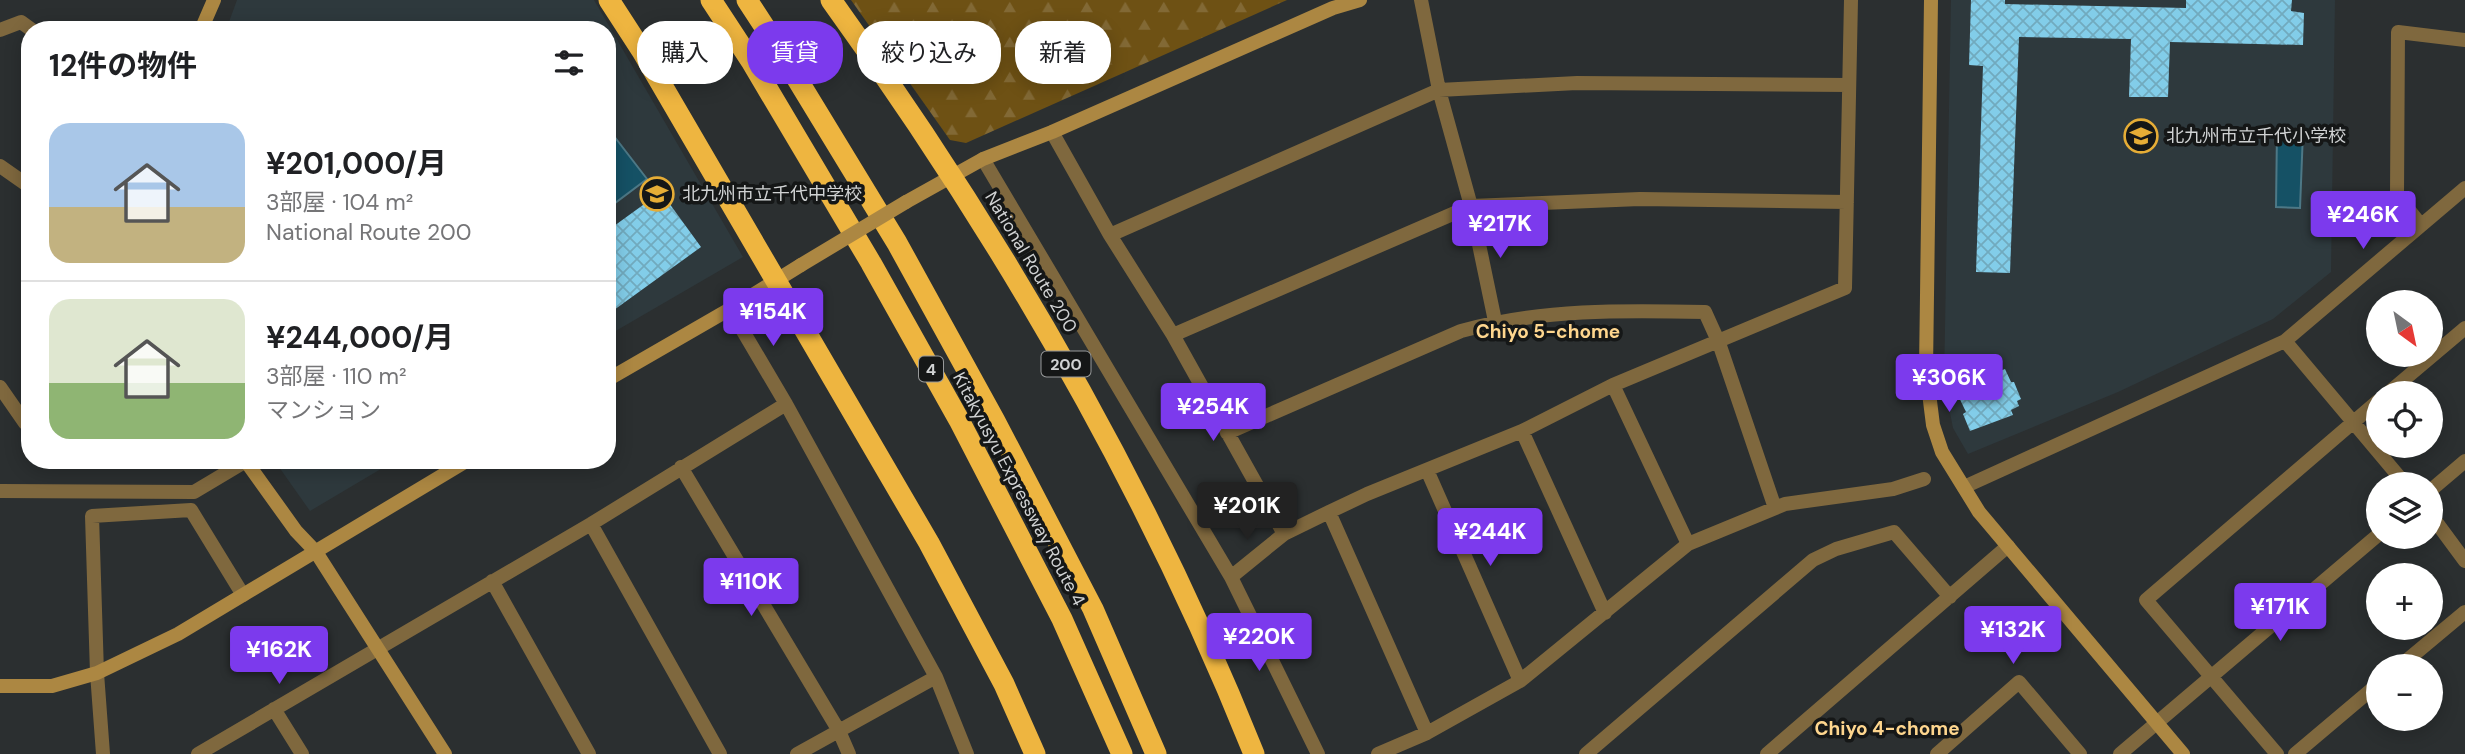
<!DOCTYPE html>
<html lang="ja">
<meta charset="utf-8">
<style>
:root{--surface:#fff;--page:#f6f6f6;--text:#202124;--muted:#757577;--line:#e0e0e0;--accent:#7c3aed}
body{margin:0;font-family:"DM Sans","Noto Sans JP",sans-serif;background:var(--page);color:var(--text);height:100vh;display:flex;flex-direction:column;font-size:26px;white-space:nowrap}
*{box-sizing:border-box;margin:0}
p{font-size:23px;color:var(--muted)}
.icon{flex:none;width:38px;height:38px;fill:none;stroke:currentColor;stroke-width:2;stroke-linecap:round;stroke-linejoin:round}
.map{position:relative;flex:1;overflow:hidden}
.drawer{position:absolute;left:21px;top:21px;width:595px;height:448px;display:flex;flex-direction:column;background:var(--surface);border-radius:28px;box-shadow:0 4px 18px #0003}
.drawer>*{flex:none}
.top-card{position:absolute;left:637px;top:21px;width:665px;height:63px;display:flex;gap:14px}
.needle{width:46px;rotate:147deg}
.fabs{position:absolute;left:2366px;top:290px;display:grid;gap:14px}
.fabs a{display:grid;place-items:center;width:77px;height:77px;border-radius:50%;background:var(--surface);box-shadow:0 4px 18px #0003;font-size:35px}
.price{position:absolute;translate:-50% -60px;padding:0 16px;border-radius:7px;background:var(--accent);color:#fff;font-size:23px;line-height:46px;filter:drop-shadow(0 2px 4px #0008)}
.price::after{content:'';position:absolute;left:50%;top:42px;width:21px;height:16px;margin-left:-10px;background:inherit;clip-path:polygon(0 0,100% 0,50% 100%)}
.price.active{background:#222;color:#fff}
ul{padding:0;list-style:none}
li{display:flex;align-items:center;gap:21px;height:175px;padding:0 28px}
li+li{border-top:2px solid var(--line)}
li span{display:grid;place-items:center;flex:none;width:196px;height:140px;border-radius:21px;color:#555}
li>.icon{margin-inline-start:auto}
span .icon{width:84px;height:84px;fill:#fffc;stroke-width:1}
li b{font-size:30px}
h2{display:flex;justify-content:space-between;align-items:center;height:84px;padding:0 28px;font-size:30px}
.tag{padding:0 24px;border-radius:28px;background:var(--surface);box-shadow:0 4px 18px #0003;font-size:24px;line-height:63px}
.tag.active{background:var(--accent);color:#fff}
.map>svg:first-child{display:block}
.built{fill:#2e393d}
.forest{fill:url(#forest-firs)}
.water{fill:#155165;stroke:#4d7886;stroke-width:2}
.building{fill:url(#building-cross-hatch)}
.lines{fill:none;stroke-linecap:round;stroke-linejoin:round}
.street{stroke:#7f683e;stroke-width:14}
.secondary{stroke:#ac8742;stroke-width:14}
.highway{stroke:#eeb540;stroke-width:21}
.secondary-bridge{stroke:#ac8742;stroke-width:14}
.labels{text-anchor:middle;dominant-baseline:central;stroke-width:7;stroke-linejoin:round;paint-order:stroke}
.shield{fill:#151717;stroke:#989a9b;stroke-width:2}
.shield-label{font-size:16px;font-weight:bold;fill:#d0d2d3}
.poi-label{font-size:18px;fill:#d0d2d3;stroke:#151717;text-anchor:start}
.street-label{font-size:18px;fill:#d0d2d3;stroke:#151717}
.neighbourhood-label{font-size:19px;font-weight:bold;fill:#fed68e;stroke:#151717}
</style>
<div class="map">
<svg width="2465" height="754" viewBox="0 0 2465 754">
<defs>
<pattern id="forest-firs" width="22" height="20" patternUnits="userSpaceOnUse" patternTransform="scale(1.75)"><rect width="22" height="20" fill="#6e5114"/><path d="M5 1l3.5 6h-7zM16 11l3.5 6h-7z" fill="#826935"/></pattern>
<pattern id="building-cross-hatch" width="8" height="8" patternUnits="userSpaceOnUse" patternTransform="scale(1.75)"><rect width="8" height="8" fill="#82cde9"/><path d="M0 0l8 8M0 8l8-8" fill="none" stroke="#71aabe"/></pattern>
</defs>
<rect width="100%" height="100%" fill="#2b2f30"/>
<!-- built -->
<path class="built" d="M 237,0 L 594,0 L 743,257 L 607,336 L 607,30 L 226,30 Z
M 1951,0 L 2335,0 L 2331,272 L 2273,319 L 2118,392 L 1968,454 L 1953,428 L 1944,382 Z
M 274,460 L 396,460 L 310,511 Z"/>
<!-- forest -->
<path class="forest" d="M 851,0 L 1287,0 L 966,143 L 950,140 Z"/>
<!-- water -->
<path class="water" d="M 607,127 L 647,179 L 615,203 L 607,193 Z
M 2277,130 L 2303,132 L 2300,208 L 2276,207 Z"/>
<!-- building -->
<path class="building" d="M 1971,0 L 2005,0 L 2005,4 L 2186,8 L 2186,0 L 2292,0 L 2291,11 L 2304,13 L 2303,45 L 2170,42 L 2168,97 L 2129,97 L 2131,39 L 2019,37 L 2010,273 L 1976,272 L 1983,66 L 1969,65 Z
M 661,192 L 701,247 L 614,310 L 607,302 L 607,231 Z
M 2005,369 L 2011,382 L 2014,382 L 2021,399 L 2017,401 L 2019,406 L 2011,410 L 2013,415 L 1970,431 L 1963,414 L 1966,412 L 1955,389 Z"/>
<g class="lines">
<!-- street -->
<path class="street" d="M 1421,0 L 1439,90 L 1471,206 L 1495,321
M 0,30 L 21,22 L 32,30
M 1052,132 L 1110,235 L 1173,335 L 1284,534
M 983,159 L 1231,577 L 1318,754
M 0,166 L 30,187
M 2421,225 L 2397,195 L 2398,32 L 2465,40
M 1110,235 L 1439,90 L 1577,83 L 1849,85
M 730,309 L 786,404 L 936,677 L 797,754
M 1173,335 L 1471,206 L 1640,199 L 1847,202
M 2285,341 L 2406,485
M 1613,385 L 1688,544
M 0,387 L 25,423 L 30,423
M 2387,394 L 2465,328
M 1522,431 L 1605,613
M 1227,433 L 1461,331 C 1541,309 1623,310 1705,312 L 1719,343 L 1775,508
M 681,467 L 839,731 L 849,754
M 1427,470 L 1520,681
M 1964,487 L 2285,341 L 2465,188
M 2431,490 L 2465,461
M 0,491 L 194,492 L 246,461
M 1329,512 L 1427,733
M 2431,515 L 2465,561
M 591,524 L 720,754
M 1231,577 L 1284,534 L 1329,512 L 1367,494 L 1522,431 L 1613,385 L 1845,288 L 1851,0
M 492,581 L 589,754
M 2399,667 L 2465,612
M 936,677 L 967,754
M 274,709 L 302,754
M 103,754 L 97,673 L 92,516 L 191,510 L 243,595
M 198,754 L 591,524 L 786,404
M 1378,754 L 1427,733 L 1520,681 L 1688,544 L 1785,504 L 1893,489 L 1924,479
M 1586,754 L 1813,560 L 1836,549 L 1894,532 L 1950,597
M 1767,754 L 2008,546
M 1937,754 L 2019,682 L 2080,754
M 2120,754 L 2378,535
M 2277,754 L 2146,600 L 2378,401
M 2295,754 L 2378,684"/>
<!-- secondary -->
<path class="secondary" d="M 1931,0 L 1926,369 L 1933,425 L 1942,452 L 1979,512 L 2183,754
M 201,30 L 214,0
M 906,202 L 983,159 L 1052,132 L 1333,8 L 1360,0
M 607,380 L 730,309 L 801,265
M 245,460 L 296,531 L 316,552 L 445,754
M 0,686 L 52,686 L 97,673 L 178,634 L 468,460"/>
<!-- highway -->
<path class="highway" d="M 609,0 L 642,51 L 929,543 L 1004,684 L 1035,754
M 711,0 L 751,61 L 871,263 L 959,420 L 1062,619 L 1122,754
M 747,0 L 777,46 L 897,243 L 995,421 L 1093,609 L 1156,754
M 831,0 C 1000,234 1147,486 1254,754"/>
<!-- secondary-bridge -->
<path class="secondary-bridge" d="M 801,265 L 906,202"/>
</g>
<!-- icons -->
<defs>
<symbol id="school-ring" viewBox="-11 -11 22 22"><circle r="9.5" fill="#151717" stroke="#e6ad36" stroke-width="1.5"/><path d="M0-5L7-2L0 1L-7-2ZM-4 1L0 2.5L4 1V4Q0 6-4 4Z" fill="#e6ad36"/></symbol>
</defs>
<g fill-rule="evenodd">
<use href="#school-ring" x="2122" y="117" width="38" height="38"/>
<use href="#school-ring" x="638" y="175" width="38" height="38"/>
</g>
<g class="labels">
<!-- shield labels -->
<g class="shield">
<rect x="1041.5" y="351.5" width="49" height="25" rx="5"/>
<rect x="919" y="356.5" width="24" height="25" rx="5"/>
</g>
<g class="shield-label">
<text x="1066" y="364">200</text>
<text x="931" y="369">4</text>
</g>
<!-- poi labels -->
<g class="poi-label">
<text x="2166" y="136">北九州市立千代小学校</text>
<text x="682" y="194">北九州市立千代中学校</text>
</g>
<!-- street labels -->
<g class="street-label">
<text transform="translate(1031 262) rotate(59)">National Route 200</text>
<text transform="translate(1019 489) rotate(62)">Kitakyusyu Expressway Route 4</text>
</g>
<!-- neighbourhood labels -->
<g class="neighbourhood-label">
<text x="1548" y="331">Chiyo 5-chome</text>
<text x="1887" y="728">Chiyo 4-chome</text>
</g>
</g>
</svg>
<div class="fabs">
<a><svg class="needle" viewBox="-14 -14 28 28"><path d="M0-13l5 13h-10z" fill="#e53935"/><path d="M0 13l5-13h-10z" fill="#757577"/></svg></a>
<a><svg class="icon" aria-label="locate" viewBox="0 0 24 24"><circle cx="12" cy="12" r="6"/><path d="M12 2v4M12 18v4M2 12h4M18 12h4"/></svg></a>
<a><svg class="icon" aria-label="layers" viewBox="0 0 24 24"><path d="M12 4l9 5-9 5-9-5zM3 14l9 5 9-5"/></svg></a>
<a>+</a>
<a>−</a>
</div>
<b class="price" style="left:2363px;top:251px">¥246K</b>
<b class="price" style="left:1500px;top:260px">¥217K</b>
<b class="price" style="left:773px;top:348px">¥154K</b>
<b class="price" style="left:1949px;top:414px">¥306K</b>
<b class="price" style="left:1213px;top:443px">¥254K</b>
<b class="price active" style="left:1247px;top:542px">¥201K</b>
<b class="price" style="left:1490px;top:568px">¥244K</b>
<b class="price" style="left:751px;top:618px">¥110K</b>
<b class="price" style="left:2280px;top:643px">¥171K</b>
<b class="price" style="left:2013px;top:666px">¥132K</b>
<b class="price" style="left:1259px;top:673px">¥220K</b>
<b class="price" style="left:279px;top:686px">¥162K</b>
<div class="top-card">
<a class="tag">購入</a>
<a class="tag active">賃貸</a>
<a class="tag">絞り込み</a>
<a class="tag">新着</a>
</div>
<section class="drawer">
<h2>12件の物件<svg class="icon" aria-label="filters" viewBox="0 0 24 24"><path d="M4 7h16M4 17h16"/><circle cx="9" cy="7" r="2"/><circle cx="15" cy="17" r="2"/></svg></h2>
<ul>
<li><span style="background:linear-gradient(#a9c7e8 60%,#c2b280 0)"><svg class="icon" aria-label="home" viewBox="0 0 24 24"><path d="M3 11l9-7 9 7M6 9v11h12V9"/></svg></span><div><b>¥201,000/月</b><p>3部屋 · 104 m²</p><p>National Route 200</p></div></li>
<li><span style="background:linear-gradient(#dfe7d0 60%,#8fb573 0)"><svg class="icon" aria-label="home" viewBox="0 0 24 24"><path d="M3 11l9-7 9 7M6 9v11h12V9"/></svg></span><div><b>¥244,000/月</b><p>3部屋 · 110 m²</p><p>マンション</p></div></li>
</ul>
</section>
</div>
